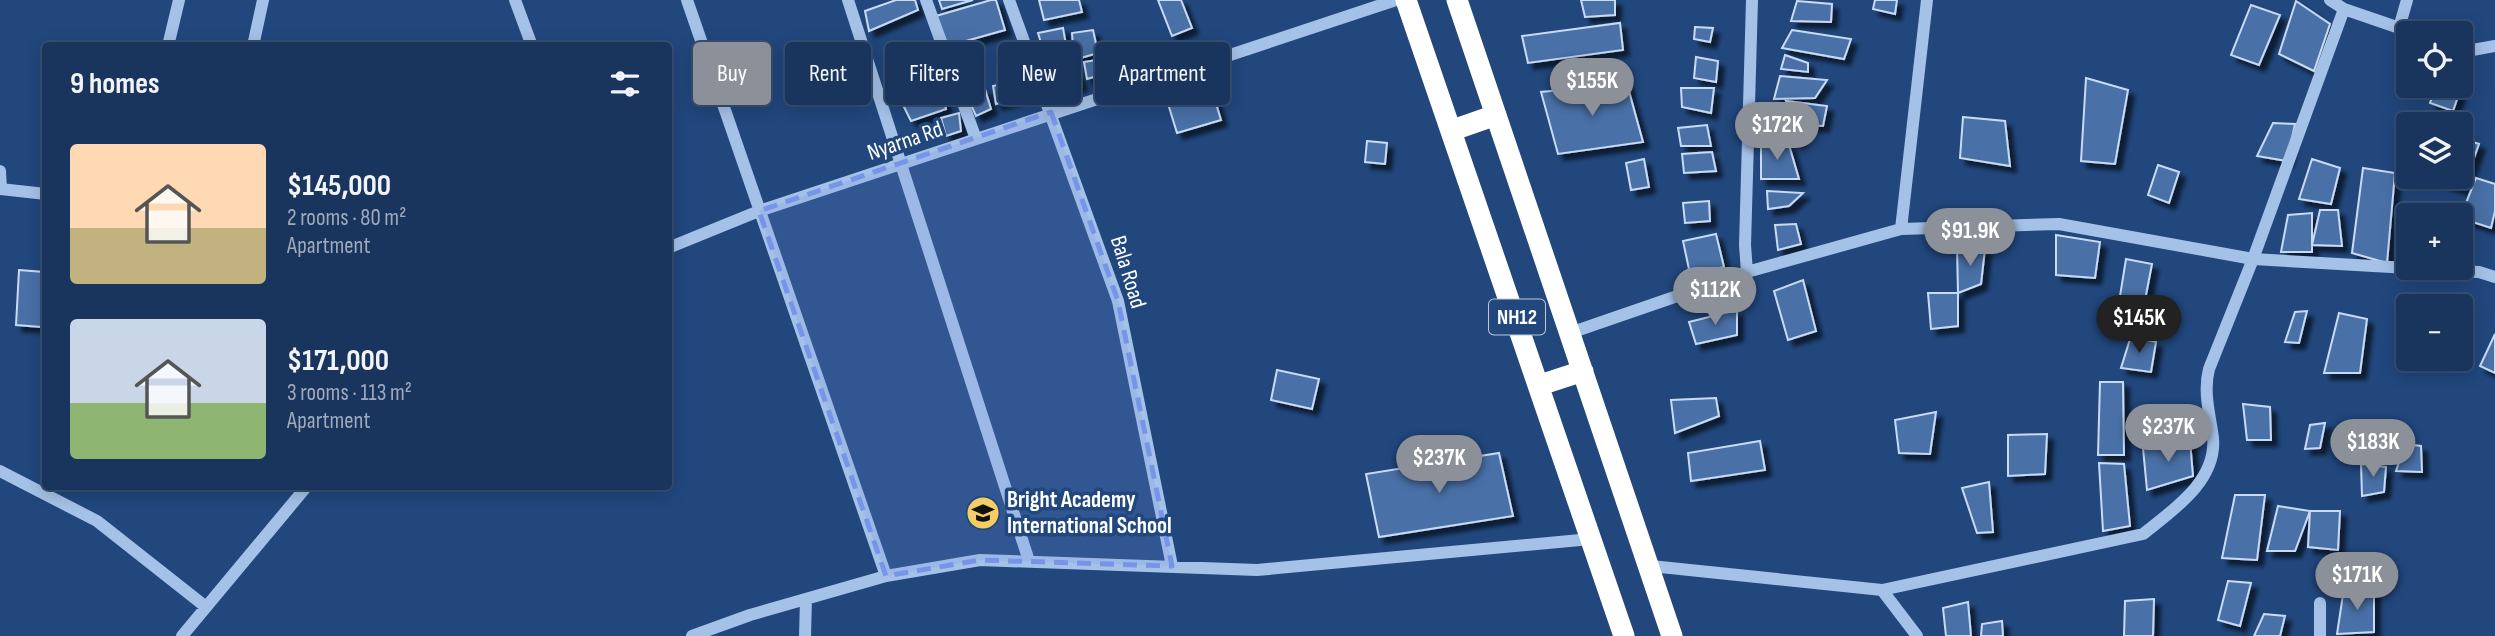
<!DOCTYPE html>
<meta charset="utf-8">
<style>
:root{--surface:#19355e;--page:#223d64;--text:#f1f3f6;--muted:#9fabbc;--line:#375073;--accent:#8c9099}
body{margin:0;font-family:"Sofia Sans Condensed",sans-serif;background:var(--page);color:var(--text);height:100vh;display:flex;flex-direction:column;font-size:26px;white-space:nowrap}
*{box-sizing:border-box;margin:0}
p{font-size:23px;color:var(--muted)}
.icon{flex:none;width:38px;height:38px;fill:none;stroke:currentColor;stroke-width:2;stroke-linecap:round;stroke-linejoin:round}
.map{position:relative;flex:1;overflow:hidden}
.panel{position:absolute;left:42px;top:42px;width:630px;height:448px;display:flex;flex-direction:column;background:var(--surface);border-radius:7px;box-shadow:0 4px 18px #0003,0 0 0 2px var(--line)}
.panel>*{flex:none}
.top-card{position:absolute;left:693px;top:42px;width:665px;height:63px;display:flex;gap:14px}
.fabs{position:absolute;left:2396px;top:21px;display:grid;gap:14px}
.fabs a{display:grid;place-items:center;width:77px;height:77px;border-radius:7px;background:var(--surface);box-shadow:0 4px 18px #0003,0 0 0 2px var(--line);font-size:35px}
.price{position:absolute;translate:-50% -60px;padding:0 16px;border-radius:24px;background:var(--accent);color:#fff;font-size:23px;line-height:46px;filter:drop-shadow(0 2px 4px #0008)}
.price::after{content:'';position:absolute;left:50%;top:42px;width:21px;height:16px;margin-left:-10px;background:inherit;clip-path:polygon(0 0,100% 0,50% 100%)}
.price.selected{background:#222;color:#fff}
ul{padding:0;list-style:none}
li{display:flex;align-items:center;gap:21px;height:175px;padding:0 28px}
li span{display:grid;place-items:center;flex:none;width:196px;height:140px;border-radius:7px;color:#555}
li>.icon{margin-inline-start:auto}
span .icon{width:84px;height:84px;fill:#fffc;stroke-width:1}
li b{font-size:30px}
h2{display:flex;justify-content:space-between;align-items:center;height:84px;padding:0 28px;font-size:30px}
.tag{padding:0 24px;border-radius:7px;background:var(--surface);box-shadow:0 4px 18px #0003,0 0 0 2px var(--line);font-size:24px;line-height:63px}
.tag.selected{background:var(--accent);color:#fff}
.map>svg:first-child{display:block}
.building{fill:#4970a7;stroke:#c8dbf5;stroke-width:2;filter:url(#shadow)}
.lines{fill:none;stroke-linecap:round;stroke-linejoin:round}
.minor{stroke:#a4c1e7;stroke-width:12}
.highway{stroke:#fff;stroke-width:21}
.marked{fill:#7795e8;fill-opacity:0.2;stroke:#7795e8;stroke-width:5;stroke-dasharray:14 9;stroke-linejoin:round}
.labels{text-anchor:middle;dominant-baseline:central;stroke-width:7;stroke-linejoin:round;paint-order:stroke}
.shield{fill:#21477d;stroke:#bcc8d8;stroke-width:2}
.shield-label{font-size:21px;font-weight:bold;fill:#fff}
.street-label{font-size:23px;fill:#fff;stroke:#21477d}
.poi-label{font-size:23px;font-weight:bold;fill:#fff;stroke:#21477d;text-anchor:start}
</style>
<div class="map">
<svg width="2495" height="636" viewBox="0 0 2495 636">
<defs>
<filter id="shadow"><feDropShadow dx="6" dy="6" stdDeviation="2" flood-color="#0009"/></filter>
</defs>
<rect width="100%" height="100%" fill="#21477d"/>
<!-- building -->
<path class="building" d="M 896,0 L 915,0 L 918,10 L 869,31 L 865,11 Z
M 939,0 L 973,0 L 942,9 Z
M 991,0 L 996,0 L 1005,30 L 948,46 L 936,16 Z
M 1039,0 L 1079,0 L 1082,12 L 1044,20 Z
M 1158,0 L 1181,0 L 1192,28 L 1172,36 Z
M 1581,0 L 1615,0 L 1615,15 L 1585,17 Z
M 1875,0 L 1897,0 L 1895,14 L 1873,9 Z
M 1797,1 L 1832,4 L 1831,22 L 1791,21 Z
M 2296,1 L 2330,24 L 2314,71 L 2279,54 Z
M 2251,5 L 2280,15 L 2259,65 L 2231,55 Z
M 1620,23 L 1623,50 L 1528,63 L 1522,36 Z
M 1695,27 L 1713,28 L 1710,42 L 1694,39 Z
M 1063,28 L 1069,62 L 1049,69 L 1038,33 Z
M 1093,30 L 1098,53 L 1074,60 L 1072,33 Z
M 1792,30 L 1851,39 L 1844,59 L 1782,48 Z
M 927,45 L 932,64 L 904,69 L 900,52 Z
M 1785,55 L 1808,63 L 1808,72 L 1781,69 Z
M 1696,57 L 1718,61 L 1716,82 L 1694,78 Z
M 1108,58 L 1114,71 L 1087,79 L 1084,62 Z
M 1075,65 L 1081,84 L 1058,95 L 1051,72 Z
M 1205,67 L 1221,120 L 1177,133 L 1161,81 Z
M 929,71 L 931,80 L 913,86 L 908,75 Z
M 1780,76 L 1827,80 L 1815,98 L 1774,99 Z
M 2086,78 L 2128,90 L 2115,164 L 2081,161 Z
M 2460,78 L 2464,79 L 2453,111 L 2430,103 L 2436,86 L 2460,86 Z
M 1011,82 L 1014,99 L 996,104 L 993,86 Z
M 942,83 L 946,109 L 911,121 L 899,97 Z
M 1627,84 L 1643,142 L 1558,154 L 1541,92 Z
M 1681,88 L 1714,88 L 1711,113 L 1682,107 Z
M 985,89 L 991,109 L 976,116 L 967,96 Z
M 1786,101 L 1827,106 L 1823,126 L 1793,124 Z
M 959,113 L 961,131 L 946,136 L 941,118 Z
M 1963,117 L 2005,121 L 2010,166 L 1960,158 Z
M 2273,123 L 2295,124 L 2287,161 L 2257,156 Z
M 1707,125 L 1711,146 L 1681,146 L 1678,128 Z
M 1778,125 L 1800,133 L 1799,141 L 1778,136 Z
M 2460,138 L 2479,144 L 2463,189 L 2441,182 L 2442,177 L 2460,177 Z
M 1367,141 L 1387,143 L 1385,164 L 1365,162 Z
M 1761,142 L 1789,145 L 1799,179 L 1761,179 Z
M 1712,152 L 1716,171 L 1684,173 L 1682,154 Z
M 1644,159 L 1649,187 L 1631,190 L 1626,163 Z
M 2312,159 L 2340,168 L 2331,204 L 2299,199 Z
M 2158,165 L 2179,172 L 2169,203 L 2148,195 Z
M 2363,168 L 2395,173 L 2387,263 L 2352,253 Z
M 2476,178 L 2495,184 L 2495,211 L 2491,228 L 2460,218 Z
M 1767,191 L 1803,193 L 1789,206 L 1768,209 Z
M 1709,201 L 1710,221 L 1685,223 L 1683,203 Z
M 2320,210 L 2338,210 L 2342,246 L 2312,245 Z
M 2312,213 L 2312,252 L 2281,252 L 2288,215 Z
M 1796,224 L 1801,244 L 1778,250 L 1775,225 Z
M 1716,234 L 1724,267 L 1690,274 L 1683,241 Z
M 2056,235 L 2100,242 L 2095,278 L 2056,275 Z
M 1957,248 L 1985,249 L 1981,284 L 1958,293 Z
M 2126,259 L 2152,264 L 2145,300 L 2120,296 Z
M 19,270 L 44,272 L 41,327 L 16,325 Z
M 1803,280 L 1816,331 L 1788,340 L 1774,291 Z
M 1928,293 L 1958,293 L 1958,326 L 1931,329 Z
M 2428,302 L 2428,306 L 2408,306 L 2408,339 L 2399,340 L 2403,305 Z
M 1737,310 L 1737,335 L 1696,344 L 1689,322 Z
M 2307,311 L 2299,343 L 2285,342 L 2295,312 Z
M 2339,313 L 2367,319 L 2360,373 L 2324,373 Z
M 2495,334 L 2495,373 L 2480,366 Z
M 2131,336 L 2156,342 L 2151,372 L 2121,368 Z
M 1277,370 L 1319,379 L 1312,409 L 1271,400 Z
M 2100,382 L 2123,382 L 2124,455 L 2098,455 Z
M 1716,398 L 1719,416 L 1675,433 L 1671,400 Z
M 2243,404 L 2270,407 L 2271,440 L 2247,440 Z
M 1936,412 L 1930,454 L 1899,453 L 1895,420 Z
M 2325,423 L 2320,448 L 2305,449 L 2310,425 Z
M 2047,434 L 2045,474 L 2008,476 L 2008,435 Z
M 1760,441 L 1765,470 L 1691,481 L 1688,453 Z
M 2190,441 L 2193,476 L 2147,490 L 2143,448 Z
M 2405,444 L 2421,446 L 2422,472 L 2396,471 Z
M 1499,453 L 1513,516 L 1379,537 L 1366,474 Z
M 2099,463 L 2124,464 L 2130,526 L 2103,531 Z
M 2361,464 L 2386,467 L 2384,492 L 2362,496 Z
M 1989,482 L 1993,532 L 1977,533 L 1962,488 Z
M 2235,495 L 2265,495 L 2257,560 L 2222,558 Z
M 2278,506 L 2310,511 L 2295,551 L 2267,551 Z
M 2310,511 L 2340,511 L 2338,550 L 2308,547 Z
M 2228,581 L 2251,583 L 2240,626 L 2218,620 Z
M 2344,588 L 2374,591 L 2374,632 L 2337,634 Z
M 2154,599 L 2153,636 L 2124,636 L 2125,601 Z
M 1968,602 L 1971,636 L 1946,636 L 1943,608 Z
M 2264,614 L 2285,616 L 2280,636 L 2254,636 Z
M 2002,621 L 2003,636 L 1981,636 L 1982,624 Z"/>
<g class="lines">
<!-- minor -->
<path class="minor" d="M 515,0 L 532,46
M 687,0 L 886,576
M 848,0 L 1029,561
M 926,0 L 976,139
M 1009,0 L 1118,301 L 1172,566
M 2330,0 L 2344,9 L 2414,33
M 2399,28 L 2407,0
M 168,46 L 179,0
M 253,46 L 263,0
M 2460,48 L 2467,51 L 2495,46
M 0,171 L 1,189
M 0,189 L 46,194
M 1901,229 L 1927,0
M 668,248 L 759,211 L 1396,0
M 2409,268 L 2479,272 L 2495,277
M 1747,272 L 1745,245 L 1752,0
M 1570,333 L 1747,272 L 1901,229 L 2059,224 L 2253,259 L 2408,268
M 0,471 L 97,521 L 206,607
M 1651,566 L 1882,590 L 2143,534 C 2173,510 2217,481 2213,438 C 2210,415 2203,392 2209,369 L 2253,259 L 2344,9
M 1882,590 L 1917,636
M 2320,603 L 2320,636
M 182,636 L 307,486
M 692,636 L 750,615 L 886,576 L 980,560 L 1257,570 L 1591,539
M 805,636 L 806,599"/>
<!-- highway -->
<path class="highway" d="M 1406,0 L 1624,636
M 1457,0 L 1672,636
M 1453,130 L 1496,115
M 1540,385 L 1583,371"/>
</g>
<!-- marked area -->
<path class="marked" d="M 1051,112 L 1118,301 L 1172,566 L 980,560 L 886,576 L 759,211 Z"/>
<!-- icons -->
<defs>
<symbol id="school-disc" viewBox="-11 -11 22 22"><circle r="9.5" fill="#f4ce65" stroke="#21477d"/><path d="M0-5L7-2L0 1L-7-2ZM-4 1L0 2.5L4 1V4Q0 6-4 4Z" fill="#111"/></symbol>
</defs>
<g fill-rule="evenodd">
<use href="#school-disc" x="964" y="494" width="38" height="38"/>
</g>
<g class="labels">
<!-- shield labels -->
<rect class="shield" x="1489" y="299.5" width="56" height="35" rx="5"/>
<g class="shield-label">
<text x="1517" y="317">NH12</text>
</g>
<!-- street labels -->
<g class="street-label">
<text transform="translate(905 141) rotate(-19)">Nyarna Rd</text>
<text transform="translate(1128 272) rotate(73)">Bala Road</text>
</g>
<!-- poi labels -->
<g class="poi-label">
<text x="1007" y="500">Bright Academy<tspan x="1007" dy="26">International School</tspan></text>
</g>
</g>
</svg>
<div class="fabs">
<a><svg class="icon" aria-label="locate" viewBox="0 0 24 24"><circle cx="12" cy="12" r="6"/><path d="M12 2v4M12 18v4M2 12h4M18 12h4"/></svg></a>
<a><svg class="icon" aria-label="layers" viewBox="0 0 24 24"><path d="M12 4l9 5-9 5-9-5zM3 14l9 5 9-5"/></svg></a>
<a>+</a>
<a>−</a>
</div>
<b class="price" style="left:1592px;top:118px">$155K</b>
<b class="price" style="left:1777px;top:162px">$172K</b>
<b class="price" style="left:1970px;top:268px">$91.9K</b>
<b class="price" style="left:1715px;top:327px">$112K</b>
<b class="price selected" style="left:2139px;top:355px">$145K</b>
<b class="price" style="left:2168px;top:464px">$237K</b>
<b class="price" style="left:2373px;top:479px">$183K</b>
<b class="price" style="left:1439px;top:495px">$237K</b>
<b class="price" style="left:2357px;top:612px">$171K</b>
<div class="top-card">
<a class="tag selected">Buy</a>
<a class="tag">Rent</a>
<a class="tag">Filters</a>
<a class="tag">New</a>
<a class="tag">Apartment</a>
</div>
<section class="panel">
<h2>9 homes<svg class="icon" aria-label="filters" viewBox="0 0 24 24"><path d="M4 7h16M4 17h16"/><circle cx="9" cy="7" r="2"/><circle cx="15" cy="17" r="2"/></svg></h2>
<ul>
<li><span style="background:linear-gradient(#ffd9b3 60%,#c2b280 0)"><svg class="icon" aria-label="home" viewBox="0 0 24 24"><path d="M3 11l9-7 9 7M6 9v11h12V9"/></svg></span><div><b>$145,000</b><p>2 rooms · 80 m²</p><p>Apartment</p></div></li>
<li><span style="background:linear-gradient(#c9d6e8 60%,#8fb573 0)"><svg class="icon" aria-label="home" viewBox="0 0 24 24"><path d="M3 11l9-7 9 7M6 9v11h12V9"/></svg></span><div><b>$171,000</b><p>3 rooms · 113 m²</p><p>Apartment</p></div></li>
</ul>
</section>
</div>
